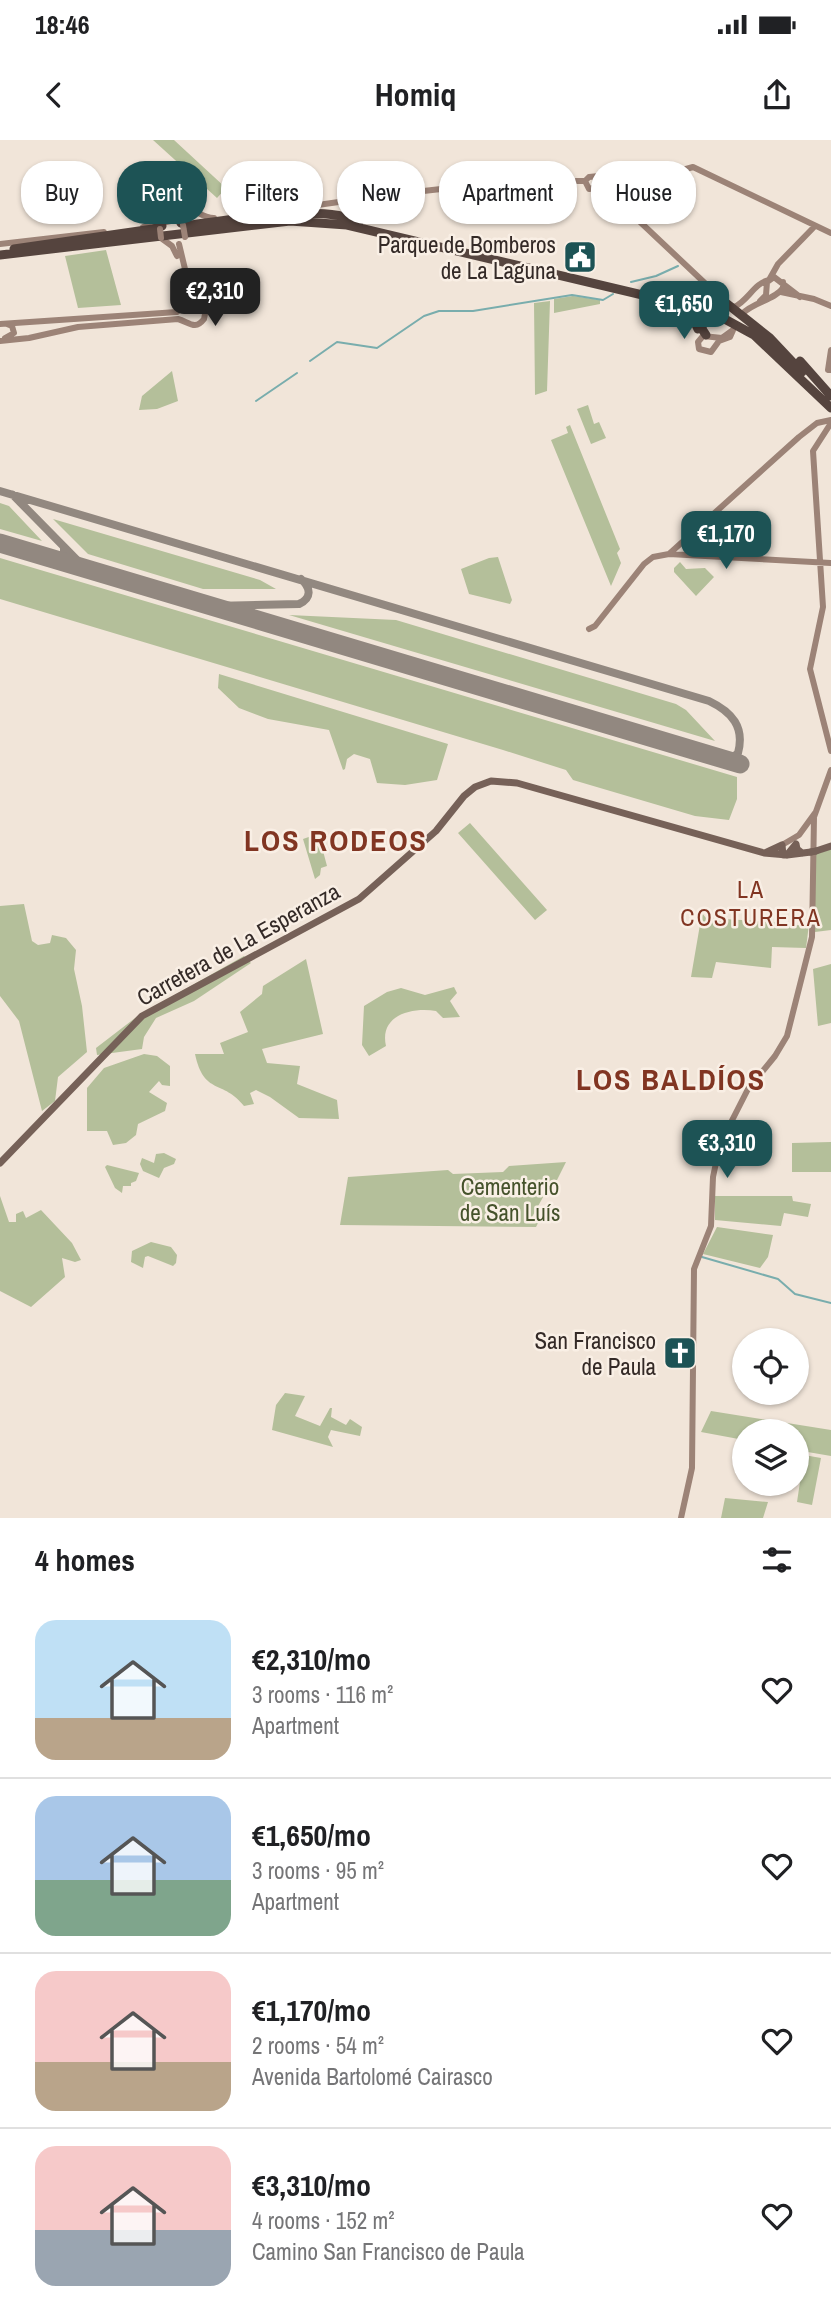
<!DOCTYPE html>
<meta charset="utf-8">
<style>
:root{--surface:#fff;--page:#f6f6f6;--text:#202124;--muted:#757577;--line:#e0e0e0;--accent:#1d5355}
body{margin:0;font-family:"Archivo Narrow",sans-serif;background:var(--page);color:var(--text);height:100vh;display:flex;flex-direction:column;font-size:26px;white-space:nowrap}
*{box-sizing:border-box;margin:0}
p{font-size:23px;color:var(--muted)}
.icon{flex:none;width:38px;height:38px;fill:none;stroke:currentColor;stroke-width:2;stroke-linecap:round;stroke-linejoin:round}
.map{position:relative;height:1378px;overflow:hidden}
.side{display:flex;flex-direction:column;background:var(--surface);flex:1}
.side>*{flex:none}
.guide{position:absolute;left:21px;top:21px;width:789px;height:63px;display:flex;gap:14px}
.buttons{position:absolute;left:732px;top:1188px;display:grid;gap:14px}
.buttons a{display:grid;place-items:center;width:77px;height:77px;border-radius:50%;background:var(--surface);box-shadow:0 2px 5px #0004;font-size:35px}
.price{position:absolute;translate:-50% -60px;padding:0 16px;border-radius:14px;background:var(--accent);color:#fff;font-size:23px;line-height:46px;filter:drop-shadow(0 2px 4px #0008)}
.price::after{content:'';position:absolute;left:50%;top:42px;width:21px;height:16px;margin-left:-10px;background:inherit;clip-path:polygon(0 0,100% 0,50% 100%)}
.price.selected{background:#222;color:#fff}
ul{padding:0;list-style:none}
li{display:flex;align-items:center;gap:21px;height:175px;padding:0 35px}
li+li{border-top:2px solid var(--line)}
li span{display:grid;place-items:center;flex:none;width:196px;height:140px;border-radius:21px;color:#555}
li>.icon{margin-inline-start:auto}
span .icon{width:84px;height:84px;fill:#fffc;stroke-width:1}
li b{font-size:30px}
h2{display:flex;justify-content:space-between;align-items:center;height:84px;padding:0 35px;font-size:30px}
.tag{padding:0 24px;border-radius:28px;background:var(--surface);box-shadow:0 2px 5px #0004;font-size:24px;line-height:63px}
.tag.selected{background:var(--accent);color:#fff}
.status{display:flex;justify-content:space-between;align-items:center;height:49px;padding:0 35px;background:var(--surface);direction:ltr}
.status svg{height:19px;fill:currentColor}
header{display:flex;justify-content:space-between;align-items:center;height:91px;padding:0 35px;background:var(--surface);font-size:32px;font-weight:700}
.map>svg:first-child{display:block}
.green{fill:#b4bf9a}
.lines{fill:none;stroke-linecap:round;stroke-linejoin:round}
.stream{stroke:#79adad;stroke-width:2}
.taxiway{stroke:#928880;stroke-width:8}
.runway{stroke:#928880;stroke-width:19}
.secondary{stroke:#9c8377;stroke-width:6}
.primary{stroke:#766158;stroke-width:7}
.highway{stroke:#55443e;stroke-width:9}
.secondary-bridge{stroke:#9c8377;stroke-width:6}
.primary-bridge{stroke:#766158;stroke-width:7}
.labels{text-anchor:middle;dominant-baseline:central;stroke-width:5;stroke-linejoin:round;paint-order:stroke}
.poi-label{font-size:23px;fill:#342a27;stroke:#f9efe5;text-anchor:end}
.street-label{font-size:23px;fill:#342a27;stroke:#f9efe5}
.park-label{font-size:23px;fill:#45522b;stroke:#f9efe5}
.neighbourhood-label{font-size:24px;letter-spacing:2px;fill:#813522;stroke:#f9efe5}
.district-label{font-size:30px;font-weight:bold;letter-spacing:2px;fill:#813522;stroke:#f9efe5}
</style>
<div class="status"><b>18:46</b><svg viewBox="0 0 49 12"><path d="M0 12V9h3v3zM5 12V6h3v6zM10 12V3h3v9zM15 12V0h3v12zM26 1h20v11H26zM47 4h2v5h-2z"/></svg></div>
<header><svg class="icon" aria-label="back" viewBox="0 0 24 24"><path d="M15 5l-7 7 7 7"/></svg>Homiq<svg class="icon" aria-label="share" viewBox="0 0 24 24"><path d="M12 15V3M7 8l5-5 5 5M5 13v7h14v-7"/></svg></header>
<div class="map">
<svg width="831" height="1378" viewBox="0 0 831 1378">
<rect width="100%" height="100%" fill="#f1e5d9"/>
<!-- green -->
<path class="green" d="M 153,0 L 174,0 L 226,48 L 217,58 Z
M 106,110 L 121,165 L 78,168 L 65,116 Z
M 573,156 L 600,160 L 600,164 L 554,173 L 554,159 Z
M 550,161 L 547,251 L 535,255 L 534,163 Z
M 172,231 L 178,261 L 157,269 L 139,270 L 142,256 Z
M 588,265 L 594,284 L 599,282 L 606,298 L 591,304 L 577,269 Z
M 570,285 L 620,409 L 617,413 L 621,423 L 611,446 L 551,300 L 568,293 L 566,287 Z
M 0,363 L 9,366 L 42,401 L 0,389 Z
M 53,379 L 260,440 L 276,449 L 203,449 L 88,414 Z
M 498,417 L 512,460 L 510,464 L 469,454 L 461,429 L 489,418 Z
M 0,418 L 737,637 L 737,659 L 729,680 L 695,676 L 573,640 L 566,630 L 503,610 L 0,459 Z
M 680,422 L 686,429 L 705,428 L 714,437 L 696,456 L 674,432 L 674,428 Z
M 289,475 L 396,480 L 676,564 L 686,570 L 715,601 Z
M 219,534 L 448,604 L 437,640 L 405,645 L 377,643 L 370,619 L 354,614 L 347,619 L 345,629 L 343,630 L 329,590 L 268,579 L 239,568 L 218,548 Z
M 470,683 L 547,770 L 535,780 L 458,693 Z
M 323,692 L 328,710 L 323,711 L 327,726 L 321,728 L 320,735 L 315,739 L 303,699 Z
M 831,709 L 831,790 L 815,792 L 813,715 Z
M 24,764 L 32,801 L 38,805 L 50,803 L 52,795 L 66,798 L 76,810 L 74,829 L 82,866 L 87,912 L 58,937 L 55,961 L 42,971 L 19,881 L 0,856 L 0,766 Z
M 702,773 L 706,778 L 776,782 L 776,785 L 780,787 L 809,784 L 806,808 L 772,807 L 771,828 L 716,822 L 712,838 L 691,837 Z
M 244,816 L 251,823 L 194,861 L 156,878 L 144,897 L 142,909 L 97,915 L 96,908 L 139,875 Z
M 306,819 L 323,894 L 262,909 L 267,923 L 300,926 L 297,944 L 337,960 L 339,979 L 299,978 L 270,957 L 256,950 L 250,953 L 254,964 L 244,966 C 223,939 204,956 195,914 L 224,914 L 220,903 L 248,892 L 240,872 L 262,854 L 263,846 Z
M 831,824 L 831,883 L 818,886 L 813,829 Z
M 454,847 L 457,853 L 450,861 L 460,877 L 443,878 L 436,871 C 412,867 379,875 386,906 L 369,916 L 362,905 L 364,866 L 387,852 L 401,848 L 425,855 Z
M 144,914 L 157,916 L 170,926 L 170,946 L 162,945 L 159,941 L 149,952 L 167,963 L 165,971 L 138,984 L 136,995 L 126,1003 L 113,1005 L 107,991 L 87,991 L 87,948 L 104,928 Z
M 831,1002 L 831,1032 L 792,1032 L 792,1003 Z
M 164,1013 L 176,1019 L 174,1024 L 164,1028 L 159,1038 L 143,1031 L 140,1024 L 142,1018 L 154,1023 L 156,1014 Z
M 566,1022 L 556,1042 L 545,1043 L 547,1050 L 532,1077 L 533,1081 L 539,1081 L 536,1087 L 340,1085 L 348,1037 L 448,1030 L 453,1034 L 503,1032 L 509,1026 Z
M 107,1025 L 139,1033 L 136,1041 L 131,1043 L 131,1046 L 123,1046 L 122,1053 L 115,1048 L 105,1027 Z
M 0,1056 L 9,1082 L 16,1082 L 16,1074 L 23,1071 L 26,1078 L 41,1070 L 72,1103 L 81,1120 L 75,1122 L 62,1118 L 65,1137 L 31,1167 L 0,1151 Z
M 715,1056 L 792,1056 L 793,1061 L 811,1064 L 808,1077 L 784,1073 L 781,1086 L 715,1080 Z
M 717,1087 L 773,1095 L 768,1117 L 760,1128 L 703,1114 Z
M 151,1102 L 171,1107 L 177,1115 L 176,1123 L 173,1126 L 148,1116 L 145,1117 L 143,1128 L 131,1122 L 132,1111 Z
M 285,1253 L 305,1256 L 295,1276 L 320,1286 L 330,1268 L 332,1268 L 331,1277 L 346,1285 L 350,1279 L 362,1287 L 360,1296 L 331,1290 L 328,1297 L 333,1307 L 272,1290 L 276,1265 Z
M 711,1271 L 831,1290 L 831,1316 L 796,1310 L 796,1292 L 744,1292 L 744,1300 L 701,1292 Z
M 804,1315 L 821,1318 L 812,1365 L 797,1362 Z
M 725,1358 L 768,1362 L 763,1378 L 721,1378 Z"/>
<g class="lines">
<!-- stream -->
<path class="stream" d="M 631,142 L 656,136 L 678,126
M 310,221 L 337,202 L 377,208 L 424,176 L 439,171 L 473,171 L 572,155 L 603,160 L 613,154
M 256,261 L 297,233
M 702,1117 L 778,1139 L 795,1154 L 831,1163"/>
<!-- taxiway -->
<path class="taxiway" d="M 0,351 L 709,561 C 732,572 745,587 738,613 L 731,619 L 723,619
M 13,355 L 78,421 L 101,433
M 56,420 L 64,418 L 64,408
M 212,466 L 299,464 C 312,458 311,448 301,439"/>
<!-- runway -->
<path class="runway" d="M 0,403 L 740,624"/>
<!-- secondary -->
<path class="secondary" d="M 585,41 L 589,37 L 599,36 L 603,43
M 585,41 L 589,49 L 602,46
M 603,43 L 658,37 L 693,27 L 831,93
M 602,46 L 726,163 L 734,167 C 748,161 754,143 769,140 L 778,124 L 815,86
M 274,71 C 377,57 480,40 585,41
M 166,82 L 175,80 L 182,84
M 143,87 C 156,83 164,69 177,67 C 190,65 201,78 214,78
M 161,98 L 172,106 L 177,116
M 0,104 L 104,92
M 781,152 L 814,159 L 831,166
M 760,161 L 766,155 L 767,142 L 774,137 L 800,157
M 742,174 C 753,162 775,160 783,148 L 783,142
M 0,184 L 177,172 L 186,162 L 186,150
M 733,190 L 722,198 L 703,196 L 698,202 L 699,209 L 711,212 L 719,201 L 730,197 L 734,188
M 5,198 L 14,193 L 12,186 L 7,184
M 0,201 L 29,198 L 78,187 L 178,179 C 189,182 195,191 204,179 L 206,169 L 191,154 L 179,104
M 831,210 L 828,230 L 831,230
M 831,283 L 813,311 L 823,467 L 810,529 L 831,611
M 669,414 L 799,297 L 817,283 L 831,280
M 589,489 L 595,486 L 644,424 L 653,417 L 669,414 L 831,423
M 782,705 L 799,695 L 815,673
M 681,1378 L 692,1328 L 694,1129 L 711,1086 L 713,1037 L 720,1004 L 748,949 L 775,916 L 787,896 L 812,797 L 814,677 L 831,630"/>
<!-- primary -->
<path class="primary" d="M 816,711 L 831,706
M 767,712 L 782,705 L 783,715
M 787,715 L 796,704 L 797,709 L 802,713
M 0,1023 L 142,876 L 359,759 L 436,691 L 464,656 L 475,647 L 491,641 L 517,643 L 764,713 L 787,715 L 811,712"/>
<!-- highway -->
<path class="highway" d="M 181,83 L 190,85 C 230,80 325,63 359,82
M 14,109 L 153,89 L 162,86
M 0,115 L 290,81 L 347,85 L 710,171 L 754,195 L 831,268
M 726,163 L 770,198 L 802,232
M 682,167 L 691,174 L 698,189
M 706,195 L 702,189 L 703,182 L 715,176
M 800,221 L 831,256"/>
<!-- secondary-bridge -->
<path class="secondary-bridge" d="M 183,85 L 185,97
M 160,89 L 161,98"/>
<!-- primary-bridge -->
<path class="primary-bridge" d="M 811,712 L 816,711"/>
</g>
<!-- icons -->
<defs>
<symbol id="civic-square" viewBox="-11 -11 22 22"><rect x="-9" y="-9" width="18" height="18" rx="4" fill="#1d5355" stroke="#f9efe5"/><path d="M-.6-6.5H3V-4.5H.6V-3L4-1V1h2V6H-6V1h2V-1L-.6-3ZM-1.2 2.5V6h2.4V2.5Z" fill="#fff"/></symbol>
<symbol id="church-square" viewBox="-11 -11 22 22"><rect x="-9" y="-9" width="18" height="18" rx="4" fill="#1d5355" stroke="#f9efe5"/><path d="M-1.2-6h2.4v3.5h3.3v2.4h-3.3V6h-2.4V-.1h-3.3v-2.4h3.3Z" fill="#fff"/></symbol>
</defs>
<g fill-rule="evenodd">
<use href="#civic-square" x="561" y="98" width="38" height="38"/>
<use href="#church-square" x="661" y="1194" width="38" height="38"/>
</g>
<g class="labels">
<!-- poi labels -->
<g class="poi-label">
<text x="556" y="104">Parque de Bomberos<tspan x="556" dy="26">de La Laguna</tspan></text>
<text x="656" y="1200">San Francisco<tspan x="656" dy="26">de Paula</tspan></text>
</g>
<!-- street labels -->
<g class="street-label">
<text transform="translate(238 804) rotate(-29)">Carretera de La Esperanza</text>
</g>
<!-- park labels -->
<g class="park-label">
<text x="510" y="1046">Cementerio<tspan x="510" dy="26">de San Luís</tspan></text>
</g>
<!-- neighbourhood labels -->
<g class="neighbourhood-label">
<text x="751" y="749">LA<tspan x="751" dy="28">COSTURERA</tspan></text>
</g>
<!-- district labels -->
<g class="district-label">
<text x="336" y="700">LOS RODEOS</text>
<text x="671" y="939">LOS BALDÍOS</text>
</g>
</g>
</svg>
<div class="buttons">
<a><svg class="icon" aria-label="locate" viewBox="0 0 24 24"><circle cx="12" cy="12" r="6"/><path d="M12 2v4M12 18v4M2 12h4M18 12h4"/></svg></a>
<a><svg class="icon" aria-label="layers" viewBox="0 0 24 24"><path d="M12 4l9 5-9 5-9-5zM3 14l9 5 9-5"/></svg></a>
</div>
<b class="price selected" style="left:215px;top:188px">€2,310</b>
<b class="price" style="left:684px;top:201px">€1,650</b>
<b class="price" style="left:726px;top:431px">€1,170</b>
<b class="price" style="left:727px;top:1040px">€3,310</b>
<div class="guide">
<a class="tag">Buy</a>
<a class="tag selected">Rent</a>
<a class="tag">Filters</a>
<a class="tag">New</a>
<a class="tag">Apartment</a>
<a class="tag">House</a>
</div>
</div>
<section class="side">
<h2>4 homes<svg class="icon" aria-label="filters" viewBox="0 0 24 24"><path d="M4 7h16M4 17h16"/><circle cx="9" cy="7" r="2"/><circle cx="15" cy="17" r="2"/></svg></h2>
<ul>
<li><span style="background:linear-gradient(#bfe0f5 70%,#b9a48a 0)"><svg class="icon" aria-label="home" viewBox="0 0 24 24"><path d="M3 11l9-7 9 7M6 9v11h12V9"/></svg></span><div><b>€2,310/mo</b><p>3 rooms · 116 m²</p><p>Apartment</p></div><svg class="icon" aria-label="heart" viewBox="0 0 24 24"><path d="M12 20l-8-8c-3-5 5-10 8-4 3-6 11-1 8 4z"/></svg></li>
<li><span style="background:linear-gradient(#a9c7e8 60%,#7fa58c 0)"><svg class="icon" aria-label="home" viewBox="0 0 24 24"><path d="M3 11l9-7 9 7M6 9v11h12V9"/></svg></span><div><b>€1,650/mo</b><p>3 rooms · 95 m²</p><p>Apartment</p></div><svg class="icon" aria-label="heart" viewBox="0 0 24 24"><path d="M12 20l-8-8c-3-5 5-10 8-4 3-6 11-1 8 4z"/></svg></li>
<li><span style="background:linear-gradient(#f6c9c9 65%,#b9a48a 0)"><svg class="icon" aria-label="home" viewBox="0 0 24 24"><path d="M3 11l9-7 9 7M6 9v11h12V9"/></svg></span><div><b>€1,170/mo</b><p>2 rooms · 54 m²</p><p>Avenida Bartolomé Cairasco</p></div><svg class="icon" aria-label="heart" viewBox="0 0 24 24"><path d="M12 20l-8-8c-3-5 5-10 8-4 3-6 11-1 8 4z"/></svg></li>
<li><span style="background:linear-gradient(#f6c9c9 60%,#9aa5b1 0)"><svg class="icon" aria-label="home" viewBox="0 0 24 24"><path d="M3 11l9-7 9 7M6 9v11h12V9"/></svg></span><div><b>€3,310/mo</b><p>4 rooms · 152 m²</p><p>Camino San Francisco de Paula</p></div><svg class="icon" aria-label="heart" viewBox="0 0 24 24"><path d="M12 20l-8-8c-3-5 5-10 8-4 3-6 11-1 8 4z"/></svg></li>
</ul>
</section>
